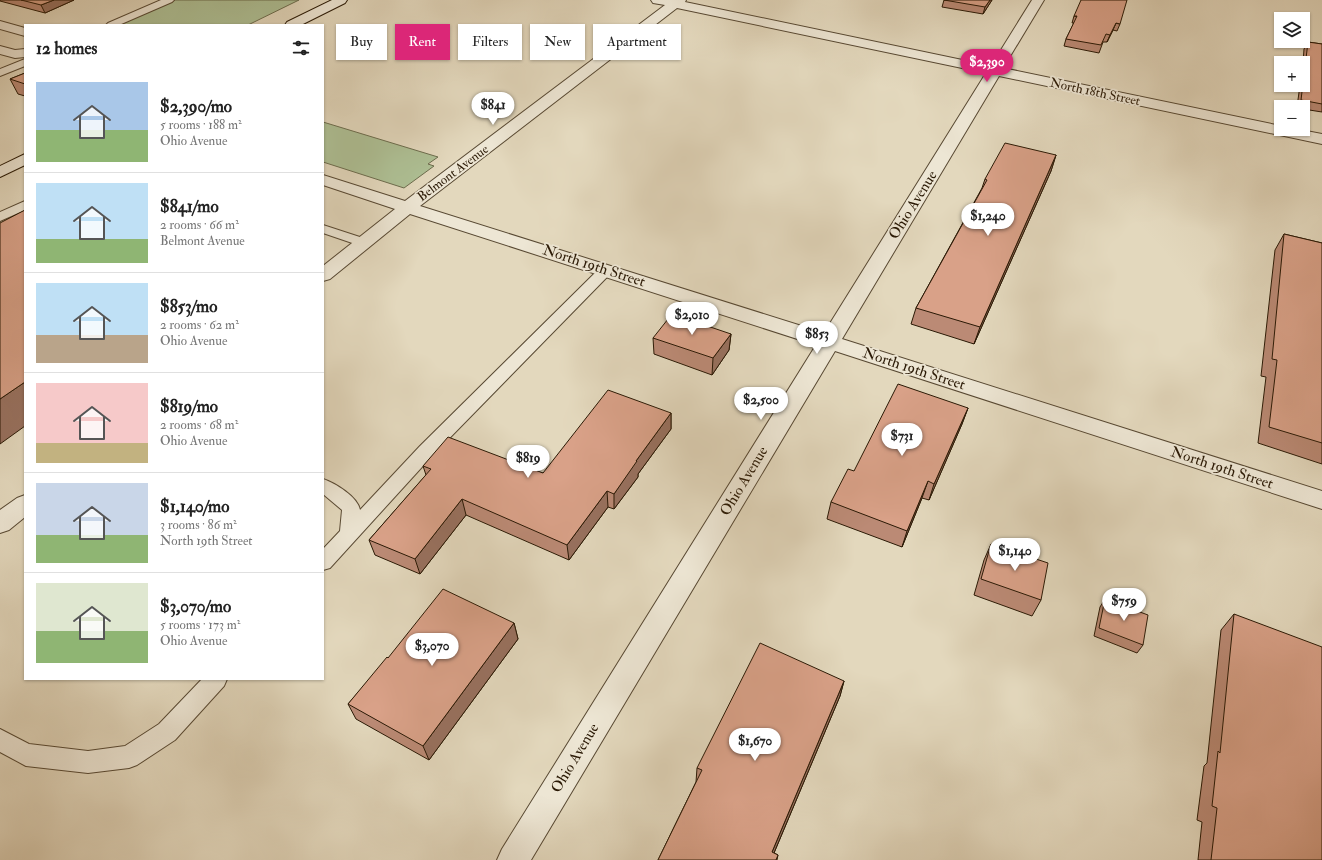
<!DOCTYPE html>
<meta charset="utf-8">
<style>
:root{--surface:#fff;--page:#f6f6f6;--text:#222;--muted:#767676;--line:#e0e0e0;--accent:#db2777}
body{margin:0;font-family:"IM FELL Double Pica",serif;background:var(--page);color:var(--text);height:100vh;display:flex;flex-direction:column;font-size:15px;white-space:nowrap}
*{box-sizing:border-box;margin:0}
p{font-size:13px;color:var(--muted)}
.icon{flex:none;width:22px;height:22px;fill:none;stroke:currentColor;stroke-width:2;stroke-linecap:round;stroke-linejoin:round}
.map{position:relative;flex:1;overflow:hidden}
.sheet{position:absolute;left:24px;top:24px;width:300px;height:656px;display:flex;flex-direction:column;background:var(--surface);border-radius:0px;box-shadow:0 1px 3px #0004}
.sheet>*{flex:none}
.banner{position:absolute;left:336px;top:24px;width:380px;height:36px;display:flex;gap:8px}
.controls{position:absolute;left:1274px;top:12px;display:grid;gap:8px}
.controls a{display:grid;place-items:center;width:36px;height:36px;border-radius:0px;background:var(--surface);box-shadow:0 1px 3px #0004;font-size:20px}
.price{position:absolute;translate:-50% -34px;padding:0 9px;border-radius:14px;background:#fff;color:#222;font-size:13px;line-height:26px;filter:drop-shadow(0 1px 2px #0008)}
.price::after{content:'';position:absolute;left:50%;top:24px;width:12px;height:9px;margin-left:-6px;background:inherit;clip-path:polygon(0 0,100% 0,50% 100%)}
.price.active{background:var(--accent);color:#fff}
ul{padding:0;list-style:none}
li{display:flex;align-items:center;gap:12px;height:100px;padding:0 12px}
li+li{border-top:1px solid var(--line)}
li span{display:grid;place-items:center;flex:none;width:112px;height:80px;border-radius:0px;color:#555}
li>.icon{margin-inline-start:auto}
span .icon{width:48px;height:48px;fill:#fffc;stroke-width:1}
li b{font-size:17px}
h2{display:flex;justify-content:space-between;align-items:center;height:48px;padding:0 12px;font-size:17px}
.tag{padding:0 14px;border-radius:0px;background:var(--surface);box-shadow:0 1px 3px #0004;font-size:14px;line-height:36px}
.tag.active{background:var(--accent);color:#fff}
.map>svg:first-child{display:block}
.green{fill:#aec095;stroke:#6c6c4d}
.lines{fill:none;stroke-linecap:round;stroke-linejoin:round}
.service-casing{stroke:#584933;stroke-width:2}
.minor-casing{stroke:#584933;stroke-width:2}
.secondary-casing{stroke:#2a1905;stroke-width:2}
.service{fill:#ede6d4;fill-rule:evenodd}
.minor{fill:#ede6d4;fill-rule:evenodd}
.secondary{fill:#ede6d4;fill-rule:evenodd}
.wall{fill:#bb8a75;stroke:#2a1905}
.shaded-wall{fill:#98715f;stroke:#2a1905}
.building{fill:#d9a188;stroke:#2a1905}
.labels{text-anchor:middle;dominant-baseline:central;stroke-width:3.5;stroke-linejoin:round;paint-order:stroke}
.far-street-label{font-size:13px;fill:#2a1905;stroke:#ede6d4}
.street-label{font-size:15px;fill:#2a1905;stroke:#ede6d4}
</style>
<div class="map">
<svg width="1322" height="860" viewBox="0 0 1322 860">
<rect width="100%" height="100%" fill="#e3d8bd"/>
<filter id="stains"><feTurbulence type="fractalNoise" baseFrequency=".005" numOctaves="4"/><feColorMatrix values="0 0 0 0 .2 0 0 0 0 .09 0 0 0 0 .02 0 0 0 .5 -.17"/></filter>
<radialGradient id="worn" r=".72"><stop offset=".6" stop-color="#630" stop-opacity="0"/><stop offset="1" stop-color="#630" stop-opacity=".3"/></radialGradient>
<!-- green -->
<path class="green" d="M 173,0 L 299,0 L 248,25 L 116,25 Z
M 323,122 L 438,157 L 428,164 L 434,166 L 404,188 L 323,162 Z"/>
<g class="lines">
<defs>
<path id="service" d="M 161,0 L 174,0 L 172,2 L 119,25 L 106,25 L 108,23 Z
M 25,59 L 25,66 L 0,76 L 0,69 Z
M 25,201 L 25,210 L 0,221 L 0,212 Z
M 323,225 L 369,240 L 371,243 L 369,246 L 364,247 L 323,233 Z
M 606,266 L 611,267 L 613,270 L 611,273 L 432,456 L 330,568 L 323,570 L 323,549 L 340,531 L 342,510 L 323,494 L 323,479 C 335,483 358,497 360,510 L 420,446 L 601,267 Z
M 202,679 L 227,679 L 224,686 L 175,740 L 137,765 L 129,768 L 88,773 L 26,766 L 0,752 L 0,729 L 29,744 L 88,751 L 125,746 L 159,724 Z"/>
<path id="minor" d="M 651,0 L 686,0 L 685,2 L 991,66 L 1032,0 L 1044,0 L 1003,68 L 1281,126 L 1281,129 L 1296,129 L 1322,134 L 1322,144 L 999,76 L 842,339 L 1322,491 L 1322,509 L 835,351 L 531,860 L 497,860 L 502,849 L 816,345 L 410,214 L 330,279 L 323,281 L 323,266 L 395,209 L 323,185 L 323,175 L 405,201 L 665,5 L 653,3 ZM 677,8 L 986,73 L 824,333 L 420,206 Z
M 0,21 L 25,28 L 25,36 L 0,29 Z
M 0,46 L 15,50 L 25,49 L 25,57 L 15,58 L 0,54 Z
M 25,495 L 25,517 L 9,530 L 0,533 L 0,510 L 17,498 Z"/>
<path id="secondary" d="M 332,0 L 347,0 L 345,3 L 301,25 L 285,25 L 287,22 Z
M 25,154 L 25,165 L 0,177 L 0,166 Z"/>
</defs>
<!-- service casing -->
<use href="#service" class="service-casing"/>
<!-- minor casing -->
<use href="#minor" class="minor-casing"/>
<!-- secondary casing -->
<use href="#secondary" class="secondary-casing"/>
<!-- service -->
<use href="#service" class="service"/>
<!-- minor -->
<use href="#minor" class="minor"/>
<!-- secondary -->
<use href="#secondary" class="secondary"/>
</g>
<!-- wall -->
<path class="wall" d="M 0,0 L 74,0 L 45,13 L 0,1 Z
M 944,0 L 992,0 L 983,14 L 942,7 Z
M 1074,16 L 1120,24 L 1117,31 L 1113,30 L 1107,42 L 1103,42 L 1099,53 L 1064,46 L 1066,39 L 1074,23 L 1072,23 Z
M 1308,42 L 1322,44 L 1322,112 L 1303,109 L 1303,107 L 1297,107 L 1300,85 L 1303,85 L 1303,63 L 1304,49 Z
M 25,73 L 25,96 L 18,94 L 10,79 Z
M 1056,155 L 1051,171 L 974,344 L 911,324 L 916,308 L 982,188 L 985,179 Z
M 1284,234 L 1322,243 L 1322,464 L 1258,443 L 1266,377 L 1261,376 L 1275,250 Z
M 731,334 L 729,350 L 712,375 L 654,354 L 653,338 Z
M 968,408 L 962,424 L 929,500 L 922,498 L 902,547 L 827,519 L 831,502 L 854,471 Z
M 671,413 L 671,429 L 638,474 L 638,477 L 614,509 L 608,507 L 569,560 L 466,515 L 420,574 L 375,555 L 369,540 L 426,475 L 423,466 L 543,473 Z
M 991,544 L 1041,600 L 1032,616 L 974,595 L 984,560 Z
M 1105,599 L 1143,645 L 1137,653 L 1094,636 L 1100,607 Z
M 1234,614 L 1322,860 L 1198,860 L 1202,822 L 1197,820 L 1204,766 L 1207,763 L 1221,630 Z
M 514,623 L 518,639 L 429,760 L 356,719 L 348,704 L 388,658 Z
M 844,681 L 840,696 L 774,853 L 778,855 L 777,860 L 658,860 L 696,782 L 697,768 Z"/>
<!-- shaded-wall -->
<path class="shaded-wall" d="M 54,0 L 74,0 L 45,13 L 41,5 Z
M 990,0 L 992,0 L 983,14 L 985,7 Z
M 1116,23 L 1113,30 L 1107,42 L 1110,35 Z
M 1056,155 L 1051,171 L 974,344 L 980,327 Z
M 731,334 L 729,350 L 712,375 L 713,358 Z
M 25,382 L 25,426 L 0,444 L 0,399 Z
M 968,408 L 962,424 L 929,500 L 934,484 Z
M 671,413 L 671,429 L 638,474 L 638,477 L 614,509 L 614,494 L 636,461 Z
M 928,481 L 922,498 L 902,547 L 907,531 Z
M 607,491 L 608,507 L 569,560 L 567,545 Z
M 462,499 L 466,515 L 420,574 L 415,559 Z
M 514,623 L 518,639 L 429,760 L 423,746 Z
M 844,681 L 840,696 L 771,860 L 772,852 Z"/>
<!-- building -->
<path class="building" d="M 21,0 L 54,0 L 41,5 Z
M 944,0 L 990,0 L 985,7 Z
M 1081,0 L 1127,0 L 1120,24 L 1116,23 L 1110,35 L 1106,34 L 1101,45 L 1066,39 L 1077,16 L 1074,16 Z
M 1308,42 L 1322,44 L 1322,104 L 1301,100 Z
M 25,73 L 25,84 L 10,79 Z
M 1005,143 L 1056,155 L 980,327 L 916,308 L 987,180 L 985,179 Z
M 25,210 L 25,382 L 0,399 L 0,223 Z
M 1284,234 L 1322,243 L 1322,443 L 1269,427 L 1277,360 L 1272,359 Z
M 672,314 L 731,334 L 713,358 L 653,338 Z
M 898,384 L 968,408 L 934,484 L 928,481 L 907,531 L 831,502 L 848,469 L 854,471 Z
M 608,390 L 671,413 L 636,461 L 637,461 L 614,494 L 607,491 L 567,545 L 462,499 L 415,559 L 369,540 L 431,469 L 423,466 L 448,437 L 543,473 Z
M 991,544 L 1048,563 L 1041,600 L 981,579 Z
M 443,589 L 514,623 L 423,746 L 348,704 L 387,657 L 388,658 Z
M 1105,599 L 1148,615 L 1143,645 L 1099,628 Z
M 1234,614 L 1322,647 L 1322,860 L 1211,860 L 1217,808 L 1212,806 L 1218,751 L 1220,753 Z
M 760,643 L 844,681 L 772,852 L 778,855 L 776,860 L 658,860 L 702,770 L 697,768 Z"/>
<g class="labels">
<!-- far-street labels -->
<g class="far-street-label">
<text transform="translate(1095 92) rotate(12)">North 18th Street</text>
<text transform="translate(453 173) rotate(-37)">Belmont Avenue</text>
</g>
<!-- street labels -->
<g class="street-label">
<text transform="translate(913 205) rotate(-58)">Ohio Avenue</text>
<text transform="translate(594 266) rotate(18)">North 19th Street</text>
<text transform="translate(914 369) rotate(18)">North 19th Street</text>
<text transform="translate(1222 468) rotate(18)">North 19th Street</text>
<text transform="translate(744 481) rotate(-59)">Ohio Avenue</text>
<text transform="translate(575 758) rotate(-59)">Ohio Avenue</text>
</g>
</g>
<rect width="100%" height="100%" filter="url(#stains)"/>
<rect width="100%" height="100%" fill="url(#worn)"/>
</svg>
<div class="controls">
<a><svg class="icon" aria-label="layers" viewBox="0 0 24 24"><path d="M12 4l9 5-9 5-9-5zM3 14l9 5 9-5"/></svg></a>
<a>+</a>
<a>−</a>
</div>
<b class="price active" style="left:987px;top:83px">$2,390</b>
<b class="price" style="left:493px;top:126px">$841</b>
<b class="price" style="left:988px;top:237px">$1,240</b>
<b class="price" style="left:692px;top:336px">$2,010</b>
<b class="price" style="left:817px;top:355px">$853</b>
<b class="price" style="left:761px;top:421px">$2,500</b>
<b class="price" style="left:902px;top:457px">$731</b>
<b class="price" style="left:528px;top:479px">$819</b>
<b class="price" style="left:1015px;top:572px">$1,140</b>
<b class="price" style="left:1124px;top:622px">$759</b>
<b class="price" style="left:432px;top:667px">$3,070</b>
<b class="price" style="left:755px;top:762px">$1,670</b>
<div class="banner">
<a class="tag">Buy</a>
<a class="tag active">Rent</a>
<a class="tag">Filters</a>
<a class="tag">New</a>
<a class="tag">Apartment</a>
</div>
<section class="sheet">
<h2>12 homes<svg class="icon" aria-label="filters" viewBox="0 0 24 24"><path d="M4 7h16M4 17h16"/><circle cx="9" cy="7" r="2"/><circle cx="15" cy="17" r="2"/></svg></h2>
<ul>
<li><span style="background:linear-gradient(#a9c7e8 60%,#8fb573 0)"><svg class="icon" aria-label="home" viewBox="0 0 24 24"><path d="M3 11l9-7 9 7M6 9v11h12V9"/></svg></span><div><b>$2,390/mo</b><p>5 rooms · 188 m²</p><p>Ohio Avenue</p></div></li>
<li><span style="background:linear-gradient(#bfe0f5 70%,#8fb573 0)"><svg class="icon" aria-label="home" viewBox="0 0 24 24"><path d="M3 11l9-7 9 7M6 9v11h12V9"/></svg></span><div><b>$841/mo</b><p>2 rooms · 66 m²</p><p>Belmont Avenue</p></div></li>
<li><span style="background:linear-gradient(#bfe0f5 65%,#b9a48a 0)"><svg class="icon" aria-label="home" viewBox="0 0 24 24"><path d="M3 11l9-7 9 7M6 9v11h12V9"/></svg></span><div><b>$853/mo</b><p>2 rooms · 62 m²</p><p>Ohio Avenue</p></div></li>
<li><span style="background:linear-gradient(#f6c9c9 75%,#c2b280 0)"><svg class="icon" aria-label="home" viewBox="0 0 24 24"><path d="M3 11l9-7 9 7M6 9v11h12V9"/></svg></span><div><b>$819/mo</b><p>2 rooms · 68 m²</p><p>Ohio Avenue</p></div></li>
<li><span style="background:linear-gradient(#c9d6e8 65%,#8fb573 0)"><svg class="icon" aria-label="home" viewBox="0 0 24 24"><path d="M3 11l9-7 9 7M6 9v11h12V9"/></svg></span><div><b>$1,140/mo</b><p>3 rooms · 86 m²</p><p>North 19th Street</p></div></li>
<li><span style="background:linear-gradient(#dfe7d0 60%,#8fb573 0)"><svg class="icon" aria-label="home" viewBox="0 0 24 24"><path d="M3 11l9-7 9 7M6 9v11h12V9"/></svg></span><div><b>$3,070/mo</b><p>5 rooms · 173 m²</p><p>Ohio Avenue</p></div></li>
</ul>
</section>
</div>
